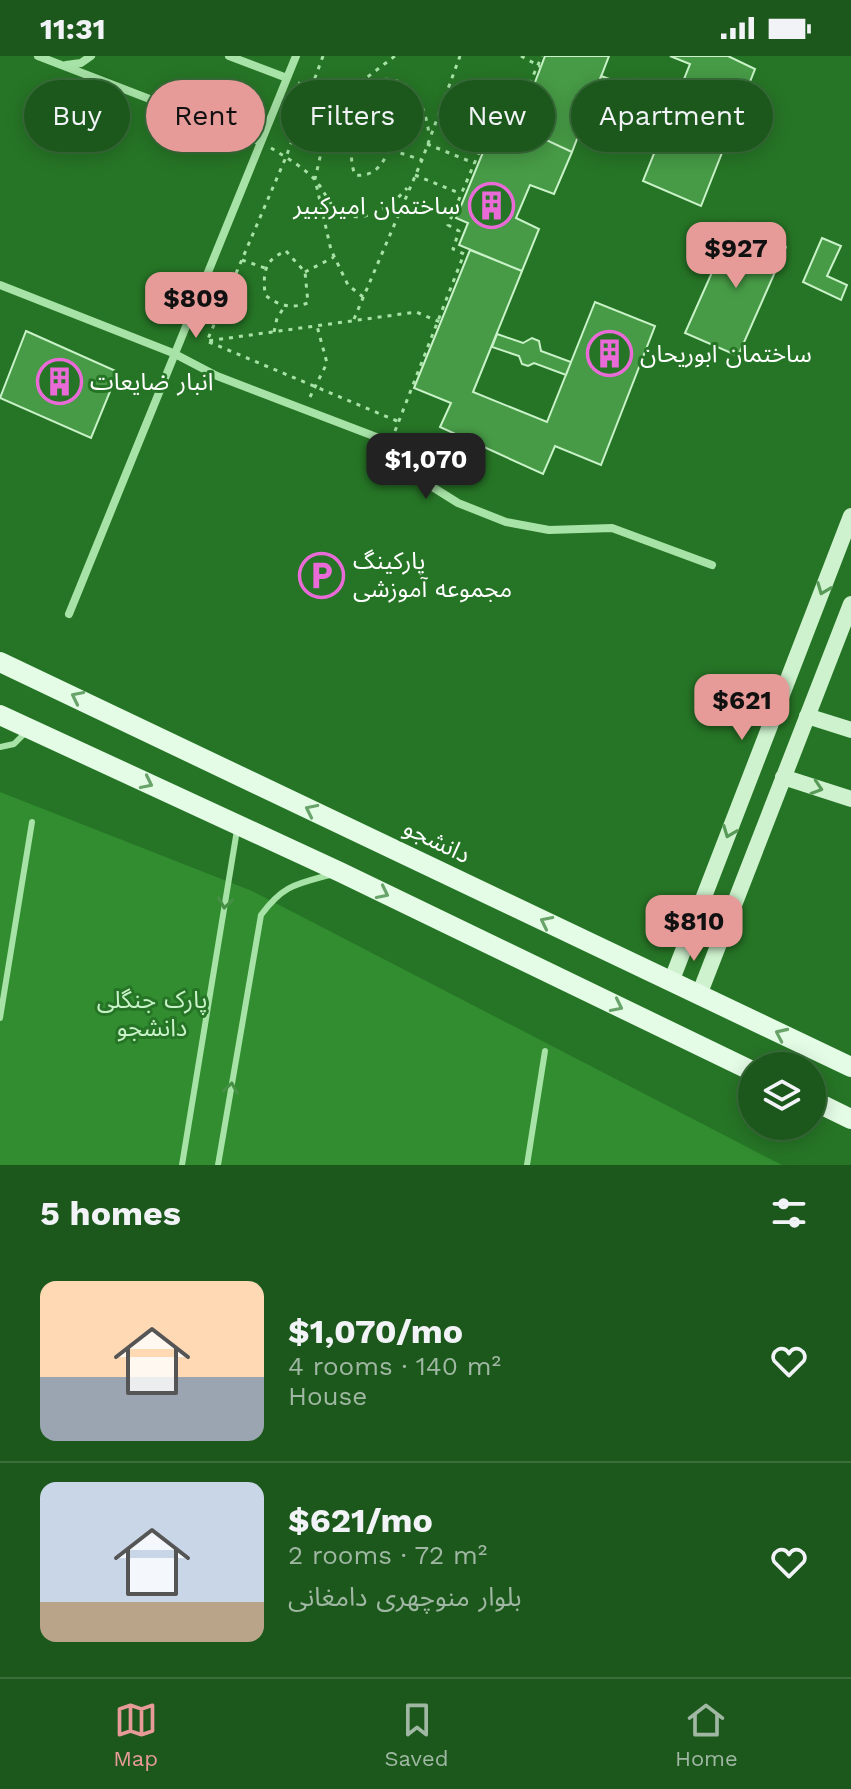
<!DOCTYPE html>
<meta charset="utf-8">
<style>
:root{--surface:#1c581c;--page:#255e25;--text:#f1f3f6;--muted:#a0b8a3;--line:#3a6e3b;--accent:#e69b98}
body{margin:0;font-family:"Work Sans","Noto Sans Arabic",sans-serif;background:var(--page);color:var(--text);height:100vh;display:flex;flex-direction:column;font-size:30px;white-space:nowrap}
*{box-sizing:border-box;margin:0}
p{font-size:26px;color:var(--muted)}
.icon{flex:none;width:44px;height:44px;fill:none;stroke:currentColor;stroke-width:2;stroke-linecap:round;stroke-linejoin:round}
.map{position:relative;height:1109px;overflow:hidden}
.details{display:flex;flex-direction:column;background:var(--surface);flex:1}
.details>*{flex:none}
.top-card{position:absolute;left:24px;top:24px;width:804px;height:72px;display:flex;gap:16px}
.tools{position:absolute;left:738px;top:996px;display:grid;gap:16px}
.tools a{display:grid;place-items:center;width:88px;height:88px;border-radius:50%;background:var(--surface);box-shadow:0 4px 20px #0003,0 0 0 2px var(--line);font-size:40px}
.price{position:absolute;translate:-50% -68px;padding:0 18px;border-radius:16px;background:var(--accent);color:#111;font-size:26px;line-height:52px;filter:drop-shadow(0 2px 4px #0008)}
.price::after{content:'';position:absolute;left:50%;top:48px;width:24px;height:18px;margin-left:-12px;background:inherit;clip-path:polygon(0 0,100% 0,50% 100%)}
.price.current{background:#222;color:#fff}
ul{padding:0;list-style:none}
li{display:flex;align-items:center;gap:24px;height:200px;padding:0 40px}
li+li{border-top:2px solid var(--line)}
li span{display:grid;place-items:center;flex:none;width:224px;height:160px;border-radius:16px;color:#555}
li>.icon{margin-inline-start:auto}
span .icon{width:96px;height:96px;fill:#fffc;stroke-width:1}
li b{font-size:34px}
h2{display:flex;justify-content:space-between;align-items:center;height:96px;padding:0 40px;font-size:34px}
.chip{padding:0 28px;border-radius:36px;background:var(--surface);box-shadow:0 4px 20px #0003,0 0 0 2px var(--line);font-size:28px;line-height:72px}
.chip.current{background:var(--accent);color:#111}
.status{display:flex;justify-content:space-between;align-items:center;height:56px;padding:0 40px;background:var(--surface);direction:ltr}
.status svg{height:22px;fill:currentColor}
.dock{display:flex;justify-content:space-around;align-items:center;height:112px;border-top:2px solid var(--line);background:var(--surface);font-size:22px;color:var(--muted)}
.dock a{display:grid;justify-items:center;gap:4px}
.dock .current{color:var(--accent)}
.map>svg:first-child{display:block}
.green{fill:#328c30}
.building{fill:#479b46;stroke:#c9f2c8;stroke-width:2}
.lines{fill:none;stroke-linecap:round;stroke-linejoin:round}
.path{stroke:#a7e2a6;stroke-width:3;stroke-dasharray:4 6;stroke-linecap:butt}
.lane{stroke:#a7e2a6;stroke-width:6}
.street{stroke:#a7e2a6;stroke-width:8}
.secondary{stroke:#cef2ce;stroke-width:16}
.primary{stroke:#e4fbe6;stroke-width:20}
.oneway{stroke:#589a58}
.oneway2{stroke:#68a469}
.oneway3{stroke:#469046}
.labels{text-anchor:middle;dominant-baseline:central;stroke-width:6;stroke-linejoin:round;paint-order:stroke}
.poi-label{font-size:24px;fill:#fff;stroke:#267526;text-anchor:start}
.street-label{font-size:24px;fill:#fff;stroke:#267526}
.park-label{font-size:24px;fill:#c9f2c8;stroke:#267526}
</style>
<div class="status"><b>11:31</b><svg viewBox="0 0 49 12"><path d="M0 12V9h3v3zM5 12V6h3v6zM10 12V3h3v9zM15 12V0h3v12zM26 1h20v11H26zM47 4h2v5h-2z"/></svg></div>
<div class="map">
<svg width="851" height="1109" viewBox="0 0 851 1109">
<rect width="100%" height="100%" fill="#267526"/>
<!-- green -->
<path class="green" d="M 0,736 L 252,835 L 782,1109 L 0,1109 Z"/>
<!-- building -->
<path class="building" d="M 545,0 L 609,0 L 572,96 L 518,71 Z
M 670,0 L 728,0 L 755,13 L 701,150 L 643,125 L 690,8 Z
M 601,20 L 626,29 L 635,23 L 642,27 L 644,37 L 674,48 L 669,61 L 637,48 L 631,52 L 625,50 L 622,42 L 596,34 Z
M 510,67 L 572,96 L 554,138 L 530,129 L 516,162 L 539,173 L 522,215 L 459,189 L 468,167 L 456,162 L 488,84 L 500,88 Z
M 734,167 L 786,191 L 738,300 L 685,277 Z
M 822,182 L 841,190 L 827,220 L 847,229 L 841,244 L 803,226 Z
M 470,194 L 522,215 L 473,336 L 547,366 L 595,246 L 655,270 L 601,409 L 555,390 L 543,418 L 440,371 L 451,347 L 414,332 Z
M 26,275 L 118,316 L 91,382 L 0,342 Z
M 497,278 L 523,287 L 532,282 L 539,285 L 541,295 L 571,306 L 566,319 L 534,307 L 528,310 L 522,308 L 519,300 L 492,291 Z"/>
<g class="lines">
<!-- path -->
<path class="path" d="M 323,0 L 286,101 L 207,285 L 416,256 L 440,266
M 521,0 L 541,11
M 298,27 C 313,32 331,36 347,35 C 357,34 366,26 376,24 C 412,18 425,48 429,78
M 378,54 L 385,54 L 392,60 C 394,84 386,123 355,119 C 345,92 358,71 378,54 Z
M 286,55 L 354,81
M 427,88 L 474,107
M 271,92 C 287,102 305,112 317,126 C 325,136 329,149 340,156 C 364,170 392,150 407,132
M 391,94 L 422,104
M 415,119 L 459,137
M 286,195 L 305,216 L 308,247 C 291,253 279,250 265,239 C 263,216 264,204 286,195 Z
M 242,204 L 265,212
M 305,216 L 334,201
M 363,241 L 348,229 L 331,194 L 315,123 L 327,71 L 349,35 L 395,0
M 354,263 L 422,104 L 460,0
M 274,276 L 277,262 L 285,250
M 209,286 L 397,365
M 310,341 L 327,307 L 317,270
M 395,375 L 464,198 L 453,193 L 459,175 L 448,169 L 486,80 L 497,84 L 507,63 L 514,62 L 542,0"/>
<!-- lane -->
<path class="lane" d="M 0,691 L 14,688 L 27,675
M 0,962 L 32,766
M 182,1109 L 237,774
M 218,1109 L 261,859 C 284,828 297,828 333,818
M 527,1109 L 545,995"/>
<!-- street -->
<path class="street" d="M 38,0 L 261,86
M 229,0 L 287,22
M 66,9 L 81,7 L 91,0
M 0,229 L 173,297 L 217,320 L 392,387 L 423,425 L 458,447 L 506,466 L 549,474 L 612,472 L 712,509
M 69,558 L 296,0"/>
<!-- secondary -->
<path class="secondary" d="M 807,660 L 851,674
M 783,721 L 851,743
M 671,926 L 851,460
M 699,939 L 851,548"/>
<!-- primary -->
<path class="primary" d="M 0,606 L 851,1011
M 0,659 L 340,816 L 752,1015
M 812,1044 L 851,1063"/>
</g>
<!-- one-way arrows -->
<defs><path id="oneway-chevron" d="M-2-3.5L2.5 0L-2 3.5" fill="none" stroke-width="1.6" stroke-linecap="round" stroke-linejoin="round" transform="scale(2)"/></defs>
<g class="oneway">
<use href="#oneway-chevron" transform="translate(823 533) rotate(111)"/>
<use href="#oneway-chevron" transform="translate(817 732) rotate(18)"/>
<use href="#oneway-chevron" transform="translate(729 776) rotate(111)"/>
</g>
<g class="oneway2">
<use href="#oneway-chevron" transform="translate(77 641) rotate(-154)"/>
<use href="#oneway-chevron" transform="translate(147 727) rotate(26)"/>
<use href="#oneway-chevron" transform="translate(311 754) rotate(-154)"/>
<use href="#oneway-chevron" transform="translate(383 837) rotate(26)"/>
<use href="#oneway-chevron" transform="translate(546 866) rotate(-154)"/>
<use href="#oneway-chevron" transform="translate(617 950) rotate(26)"/>
<use href="#oneway-chevron" transform="translate(781 978) rotate(-155)"/>
</g>
<g class="oneway3">
<use href="#oneway-chevron" transform="translate(225 847) rotate(99)"/>
<use href="#oneway-chevron" transform="translate(231 1032) rotate(-81)"/>
</g>
<!-- icons -->
<defs>
<symbol id="building-ring" viewBox="-11 -11 22 22"><circle r="9.5" fill="#267526" stroke="#ea6bd8" stroke-width="1.5"/><path d="M-4-6H4V6H1V3H-1V6H-4ZM-2.5-4.3h1.7v1.8h-1.7ZM.8-4.3h1.7v1.8H.8ZM-2.5-1h1.7V.8h-1.7ZM.8-1h1.7V.8H.8Z" fill="#ea6bd8"/></symbol>
<symbol id="parking-ring" viewBox="-11 -11 22 22"><circle r="9.5" fill="#267526" stroke="#ea6bd8" stroke-width="1.5"/><path d="M-3.5-5.5H1a3.5 3.5 0 0 1 0 7H-1V5.5H-3.5ZM-1-3.4V-.6H.8a1.4 1.4 0 0 0 0-2.8Z" fill="#ea6bd8"/></symbol>
</defs>
<g fill-rule="evenodd">
<use href="#building-ring" x="466" y="124" width="51" height="51"/>
<use href="#building-ring" x="584" y="272" width="51" height="51"/>
<use href="#building-ring" x="34" y="300" width="51" height="51"/>
<use href="#parking-ring" x="296" y="494" width="51" height="51"/>
</g>
<g class="labels">
<!-- poi labels -->
<g class="poi-label">
<text x="460" y="150" text-anchor="end">ساختمان امیرکبیر</text>
<text x="640" y="298">ساختمان ابوریحان</text>
<text x="90" y="326">انبار ضایعات</text>
<text x="353" y="505">پارکینگ<tspan x="353" dy="28">مجموعه آموزشی</tspan></text>
</g>
<!-- street labels -->
<g class="street-label">
<text transform="translate(437 785) rotate(26)">دانشجو</text>
</g>
<!-- park labels -->
<g class="park-label">
<text x="152" y="944">پارک جنگلی<tspan x="152" dy="28">دانشجو</tspan></text>
</g>
</g>
</svg>
<div class="tools">
<a><svg class="icon" aria-label="layers" viewBox="0 0 24 24"><path d="M12 4l9 5-9 5-9-5zM3 14l9 5 9-5"/></svg></a>
</div>
<b class="price" style="left:736px;top:234px">$927</b>
<b class="price" style="left:196px;top:284px">$809</b>
<b class="price current" style="left:426px;top:445px">$1,070</b>
<b class="price" style="left:742px;top:686px">$621</b>
<b class="price" style="left:694px;top:907px">$810</b>
<div class="top-card">
<a class="chip">Buy</a>
<a class="chip current">Rent</a>
<a class="chip">Filters</a>
<a class="chip">New</a>
<a class="chip">Apartment</a>
</div>
</div>
<section class="details">
<h2>5 homes<svg class="icon" aria-label="filters" viewBox="0 0 24 24"><path d="M4 7h16M4 17h16"/><circle cx="9" cy="7" r="2"/><circle cx="15" cy="17" r="2"/></svg></h2>
<ul>
<li><span style="background:linear-gradient(#ffd9b3 60%,#9aa5b1 0)"><svg class="icon" aria-label="home" viewBox="0 0 24 24"><path d="M3 11l9-7 9 7M6 9v11h12V9"/></svg></span><div><b>$1,070/mo</b><p>4 rooms · 140 m²</p><p>House</p></div><svg class="icon" aria-label="heart" viewBox="0 0 24 24"><path d="M12 20l-8-8c-3-5 5-10 8-4 3-6 11-1 8 4z"/></svg></li>
<li><span style="background:linear-gradient(#c9d6e8 75%,#b9a48a 0)"><svg class="icon" aria-label="home" viewBox="0 0 24 24"><path d="M3 11l9-7 9 7M6 9v11h12V9"/></svg></span><div><b>$621/mo</b><p>2 rooms · 72 m²</p><p>بلوار منوچهری دامغانی</p></div><svg class="icon" aria-label="heart" viewBox="0 0 24 24"><path d="M12 20l-8-8c-3-5 5-10 8-4 3-6 11-1 8 4z"/></svg></li>
</ul>
</section>
<nav class="dock">
<a class="current"><svg class="icon" aria-label="map" viewBox="0 0 24 24"><path d="M3 6l6-2 6 2 6-2v14l-6 2-6-2-6 2zM9 4v14M15 6v14"/></svg>Map</a>
<a><svg class="icon" aria-label="saved" viewBox="0 0 24 24"><path d="M7 4h10v16l-5-4-5 4z"/></svg>Saved</a>
<a><svg class="icon" aria-label="home" viewBox="0 0 24 24"><path d="M3 11l9-7 9 7M6 9v11h12V9"/></svg>Home</a>
</nav>
